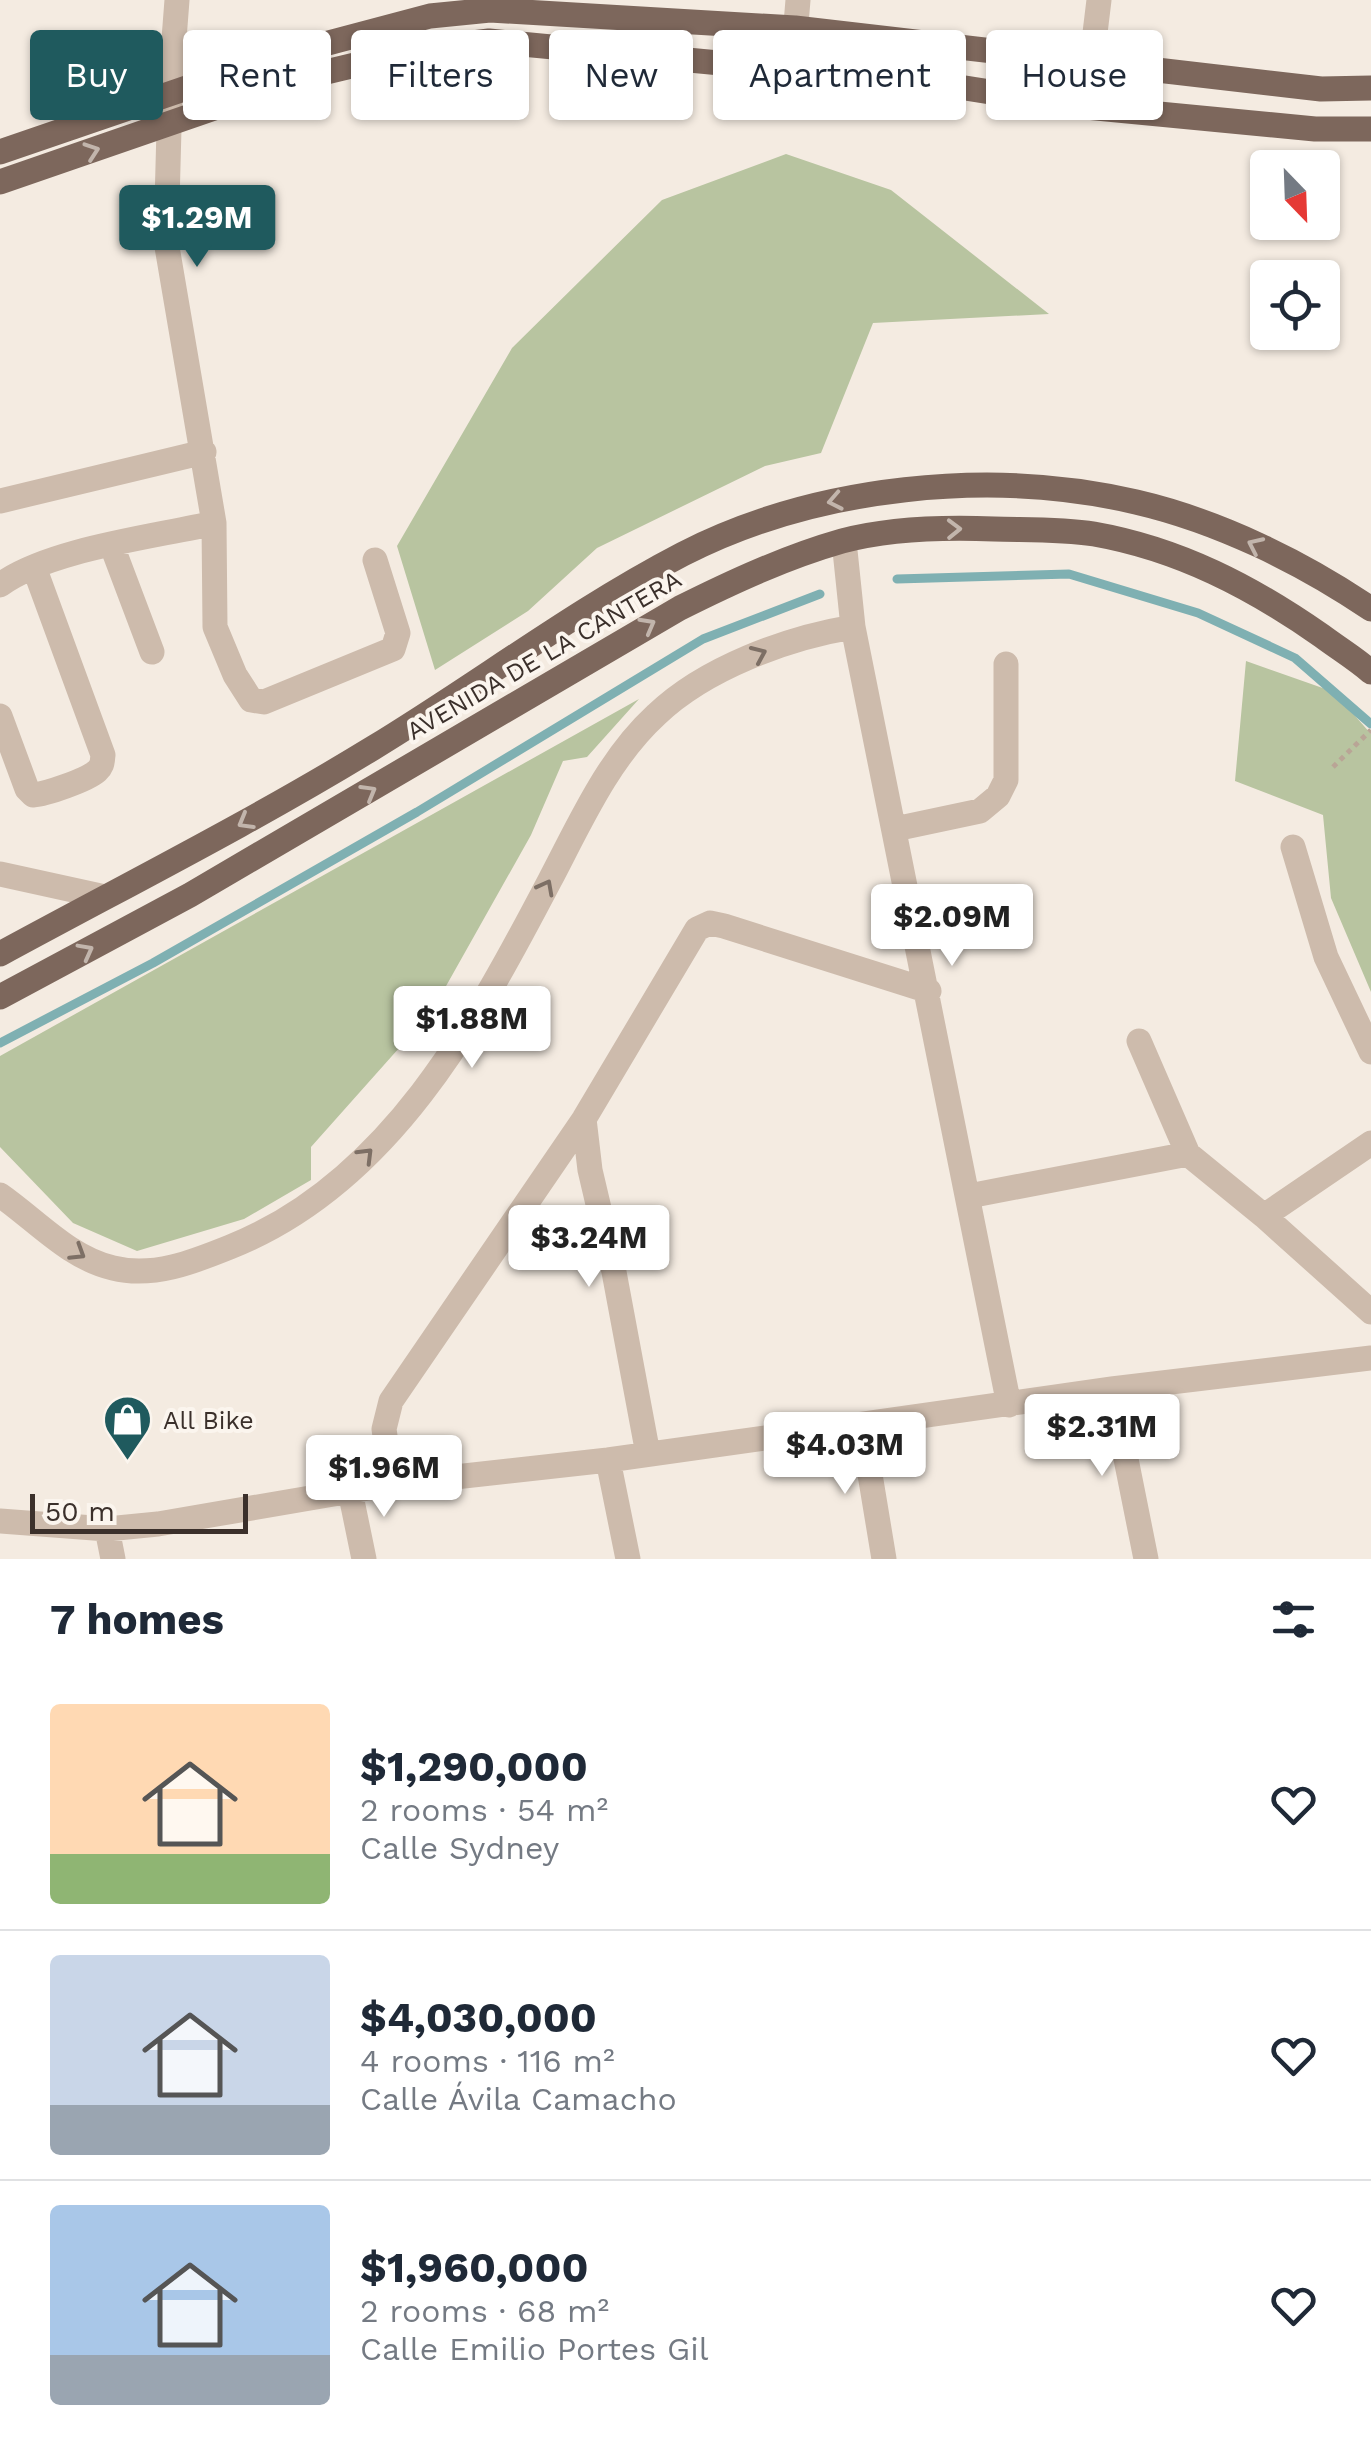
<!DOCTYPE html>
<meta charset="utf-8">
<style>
:root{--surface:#fff;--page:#f6f6f7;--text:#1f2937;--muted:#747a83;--line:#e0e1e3;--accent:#1f5a5e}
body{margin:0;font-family:"Work Sans",sans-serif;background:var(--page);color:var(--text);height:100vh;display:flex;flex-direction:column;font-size:38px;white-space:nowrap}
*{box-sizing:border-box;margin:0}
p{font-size:32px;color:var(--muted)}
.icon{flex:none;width:55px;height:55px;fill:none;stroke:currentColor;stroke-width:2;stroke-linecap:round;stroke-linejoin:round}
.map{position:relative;height:1559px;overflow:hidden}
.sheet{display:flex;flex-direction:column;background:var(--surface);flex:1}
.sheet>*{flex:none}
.top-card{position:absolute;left:30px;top:30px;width:1312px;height:90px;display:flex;gap:20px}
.needle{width:65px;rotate:157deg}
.fabs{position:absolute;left:1250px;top:150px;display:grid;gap:20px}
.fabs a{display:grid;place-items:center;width:90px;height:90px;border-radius:10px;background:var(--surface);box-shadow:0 2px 8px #0004;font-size:50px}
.scale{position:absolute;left:30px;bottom:25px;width:218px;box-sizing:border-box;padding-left:10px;border:5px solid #3b302b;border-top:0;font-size:28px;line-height:35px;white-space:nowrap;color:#3b302b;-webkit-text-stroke:8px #fbf5ee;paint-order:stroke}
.price{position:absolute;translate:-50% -85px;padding:0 22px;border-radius:10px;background:#fff;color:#222;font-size:32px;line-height:65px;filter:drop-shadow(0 2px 5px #0008)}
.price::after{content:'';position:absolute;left:50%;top:60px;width:30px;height:22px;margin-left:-15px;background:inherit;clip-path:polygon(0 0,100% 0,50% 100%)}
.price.active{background:var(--accent);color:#fff}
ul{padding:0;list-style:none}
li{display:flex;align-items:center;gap:30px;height:250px;padding:0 50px}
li+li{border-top:2px solid var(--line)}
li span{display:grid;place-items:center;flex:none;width:280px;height:200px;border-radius:10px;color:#555}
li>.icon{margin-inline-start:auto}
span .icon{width:120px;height:120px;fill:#fffc;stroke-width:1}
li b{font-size:42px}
h2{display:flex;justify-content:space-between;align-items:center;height:120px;padding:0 50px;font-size:42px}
.tag{padding:0 35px;border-radius:10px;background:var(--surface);box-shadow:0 2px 8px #0004;font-size:35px;line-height:90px}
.tag.active{background:var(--accent);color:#fff}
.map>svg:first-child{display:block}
.green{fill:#b8c4a0}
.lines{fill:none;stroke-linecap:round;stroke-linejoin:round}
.stream{stroke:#7fb0b2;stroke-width:9}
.path{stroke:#b9a596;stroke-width:5;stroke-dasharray:5 5;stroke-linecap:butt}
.minor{stroke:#cdbbac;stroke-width:25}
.major{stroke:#7d675c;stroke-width:25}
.oneway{stroke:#c2b5ac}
.oneway2{stroke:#7d6f65}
.labels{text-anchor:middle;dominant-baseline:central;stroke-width:8;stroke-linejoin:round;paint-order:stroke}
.street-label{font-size:25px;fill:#3b302b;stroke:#fbf5ee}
.poi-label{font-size:25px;fill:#3b302b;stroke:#fbf5ee;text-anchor:start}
</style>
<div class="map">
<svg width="1371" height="1559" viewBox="0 0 1371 1559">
<rect width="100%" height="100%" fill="#f4ebe1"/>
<!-- green -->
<path class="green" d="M 786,154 L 891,190 L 1049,314 L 873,323 L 821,453 L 765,466 L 597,548 L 528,611 L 435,670 L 397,546 L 512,348 L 662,200 Z
M 1246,661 L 1334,692 L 1371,734 L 1371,992 L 1331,898 L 1323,815 L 1235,781 Z
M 639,699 L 587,757 L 563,761 L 531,835 L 432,1011 L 311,1147 L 311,1180 L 244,1219 L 137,1251 L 73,1223 L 0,1147 L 0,1056 Z"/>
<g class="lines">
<!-- stream -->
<path class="stream" d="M 897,579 L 1069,574 L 1198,613 L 1295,658 L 1371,724
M 0,1043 L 153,963 L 417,812 L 703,639 L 820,594"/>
<!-- path -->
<path class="path" d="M 1333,767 L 1371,730"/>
<!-- minor -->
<path class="minor" d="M 177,0 L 170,91 L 166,241 L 214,523 L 215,627 L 235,675 L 251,700 L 264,702 L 393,649 L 398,633 L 375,560
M 792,72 L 798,0
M 1086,107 L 1099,0
M 0,501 L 204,452
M 844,541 L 853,627 L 1009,1405
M 112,546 L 152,652
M 0,585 C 49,549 154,537 214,523
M 0,716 L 27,789 L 33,795 C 46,794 87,780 97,771 C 103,765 102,762 103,755 L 34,567
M 895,829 L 980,811 L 998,796 L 1006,780 L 1006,664
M 1293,847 L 1326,957 L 1371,1052
M 0,874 L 105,897
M 1139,1041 L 1188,1154 L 1264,1216 L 1371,1312
M 584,1119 L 590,1170 L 614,1272 L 648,1454
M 0,1195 C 36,1220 69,1258 113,1268 C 153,1278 193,1262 230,1247 C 389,1184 475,1023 550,880 C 580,823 608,759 656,715 C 705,668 787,638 853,627
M 969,1196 L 1188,1154
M 1264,1216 L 1371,1143
M 1112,1389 L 1146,1559
M 862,1426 L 884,1559
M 608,1460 L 628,1559
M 392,1484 L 384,1429 L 391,1401 L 584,1119 L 697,929 L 710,923 L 724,926 L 929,991
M 350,1491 L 364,1559
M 0,1521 L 107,1529 L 158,1524 L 392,1484 L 608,1460 L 1112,1389 L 1371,1358
M 107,1529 L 113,1559"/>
<!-- major -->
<path class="major" d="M 0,152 L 283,55 L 430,16 L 490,10 L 795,28 L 1321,89 L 1371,88
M 0,182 L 301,78 L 422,49 L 489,41 L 940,84 L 1086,107 L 1315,129 L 1371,129
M 0,954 C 125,886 252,822 373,748 C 477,685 575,610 683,554 C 816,486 991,468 1136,502 C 1218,521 1302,562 1371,609
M 0,997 L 190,895 L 680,608 C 732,582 786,557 842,541 C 891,528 945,527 994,529 C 1027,530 1062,529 1094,534 C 1179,549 1252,587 1322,636 C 1338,648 1356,659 1371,672"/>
</g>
<!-- one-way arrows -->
<defs><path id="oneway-chevron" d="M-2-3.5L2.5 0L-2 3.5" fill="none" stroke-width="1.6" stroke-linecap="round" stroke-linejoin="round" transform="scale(2.5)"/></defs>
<g class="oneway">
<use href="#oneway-chevron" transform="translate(92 151) rotate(-19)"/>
<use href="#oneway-chevron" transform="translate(835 501) rotate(169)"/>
<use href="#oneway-chevron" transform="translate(954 529) rotate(-1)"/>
<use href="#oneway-chevron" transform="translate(1255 545) rotate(-155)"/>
<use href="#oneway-chevron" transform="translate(648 625) rotate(-29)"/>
<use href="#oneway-chevron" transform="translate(369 792) rotate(-30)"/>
<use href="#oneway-chevron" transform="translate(245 822) rotate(150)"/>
<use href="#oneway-chevron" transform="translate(86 951) rotate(-28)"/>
</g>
<g class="oneway2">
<use href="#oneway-chevron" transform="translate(759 654) rotate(-24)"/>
<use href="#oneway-chevron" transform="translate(546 887) rotate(-62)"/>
<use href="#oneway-chevron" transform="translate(366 1155) rotate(-45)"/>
<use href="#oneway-chevron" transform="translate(78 1253) rotate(32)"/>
</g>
<!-- icons -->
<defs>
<symbol id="shop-pin" viewBox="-11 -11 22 30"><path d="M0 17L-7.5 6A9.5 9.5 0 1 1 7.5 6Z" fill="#1f5a5e" stroke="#fbf5ee"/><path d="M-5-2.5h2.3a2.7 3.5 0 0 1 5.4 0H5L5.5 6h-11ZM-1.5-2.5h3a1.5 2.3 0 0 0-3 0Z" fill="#fff"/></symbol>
</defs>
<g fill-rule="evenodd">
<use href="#shop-pin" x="100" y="1392" width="55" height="75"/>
</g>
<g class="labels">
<!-- street labels -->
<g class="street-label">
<text transform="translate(544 655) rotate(-30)">AVENIDA DE LA CANTERA</text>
</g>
<!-- poi labels -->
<g class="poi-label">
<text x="163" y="1420">All Bike</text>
</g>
</g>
</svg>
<div class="fabs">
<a><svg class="needle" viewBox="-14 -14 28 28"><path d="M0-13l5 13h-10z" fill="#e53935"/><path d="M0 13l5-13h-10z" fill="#747a83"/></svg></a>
<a><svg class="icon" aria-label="locate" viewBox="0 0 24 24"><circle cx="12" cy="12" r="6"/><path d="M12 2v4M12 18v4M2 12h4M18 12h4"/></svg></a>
</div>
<div class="scale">50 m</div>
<b class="price active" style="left:197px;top:270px">$1.29M</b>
<b class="price" style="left:952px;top:969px">$2.09M</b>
<b class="price" style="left:472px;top:1071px">$1.88M</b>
<b class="price" style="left:589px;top:1290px">$3.24M</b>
<b class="price" style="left:1102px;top:1479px">$2.31M</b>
<b class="price" style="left:845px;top:1497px">$4.03M</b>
<b class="price" style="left:384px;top:1520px">$1.96M</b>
<div class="top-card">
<a class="tag active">Buy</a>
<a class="tag">Rent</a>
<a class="tag">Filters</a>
<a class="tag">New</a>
<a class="tag">Apartment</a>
<a class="tag">House</a>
</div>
</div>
<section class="sheet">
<h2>7 homes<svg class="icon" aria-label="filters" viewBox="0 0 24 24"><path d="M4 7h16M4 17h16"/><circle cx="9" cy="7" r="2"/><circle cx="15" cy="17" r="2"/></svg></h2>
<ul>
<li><span style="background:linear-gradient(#ffd9b3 75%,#8fb573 0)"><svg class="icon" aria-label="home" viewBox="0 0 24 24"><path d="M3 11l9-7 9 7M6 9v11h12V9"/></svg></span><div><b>$1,290,000</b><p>2 rooms · 54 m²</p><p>Calle Sydney</p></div><svg class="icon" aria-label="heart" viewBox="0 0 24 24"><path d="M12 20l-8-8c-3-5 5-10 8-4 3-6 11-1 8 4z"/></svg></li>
<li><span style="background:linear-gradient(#c9d6e8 75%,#9aa5b1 0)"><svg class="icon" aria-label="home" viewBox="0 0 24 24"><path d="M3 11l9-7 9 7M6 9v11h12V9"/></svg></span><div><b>$4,030,000</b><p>4 rooms · 116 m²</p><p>Calle Ávila Camacho</p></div><svg class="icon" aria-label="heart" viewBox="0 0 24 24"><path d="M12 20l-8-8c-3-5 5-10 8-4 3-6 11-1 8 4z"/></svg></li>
<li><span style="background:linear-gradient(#a9c7e8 75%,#9aa5b1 0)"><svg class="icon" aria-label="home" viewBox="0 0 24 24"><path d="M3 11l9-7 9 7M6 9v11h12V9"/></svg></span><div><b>$1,960,000</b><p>2 rooms · 68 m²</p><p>Calle Emilio Portes Gil</p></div><svg class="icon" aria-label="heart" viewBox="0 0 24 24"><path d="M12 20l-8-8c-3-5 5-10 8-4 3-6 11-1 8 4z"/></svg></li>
</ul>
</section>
